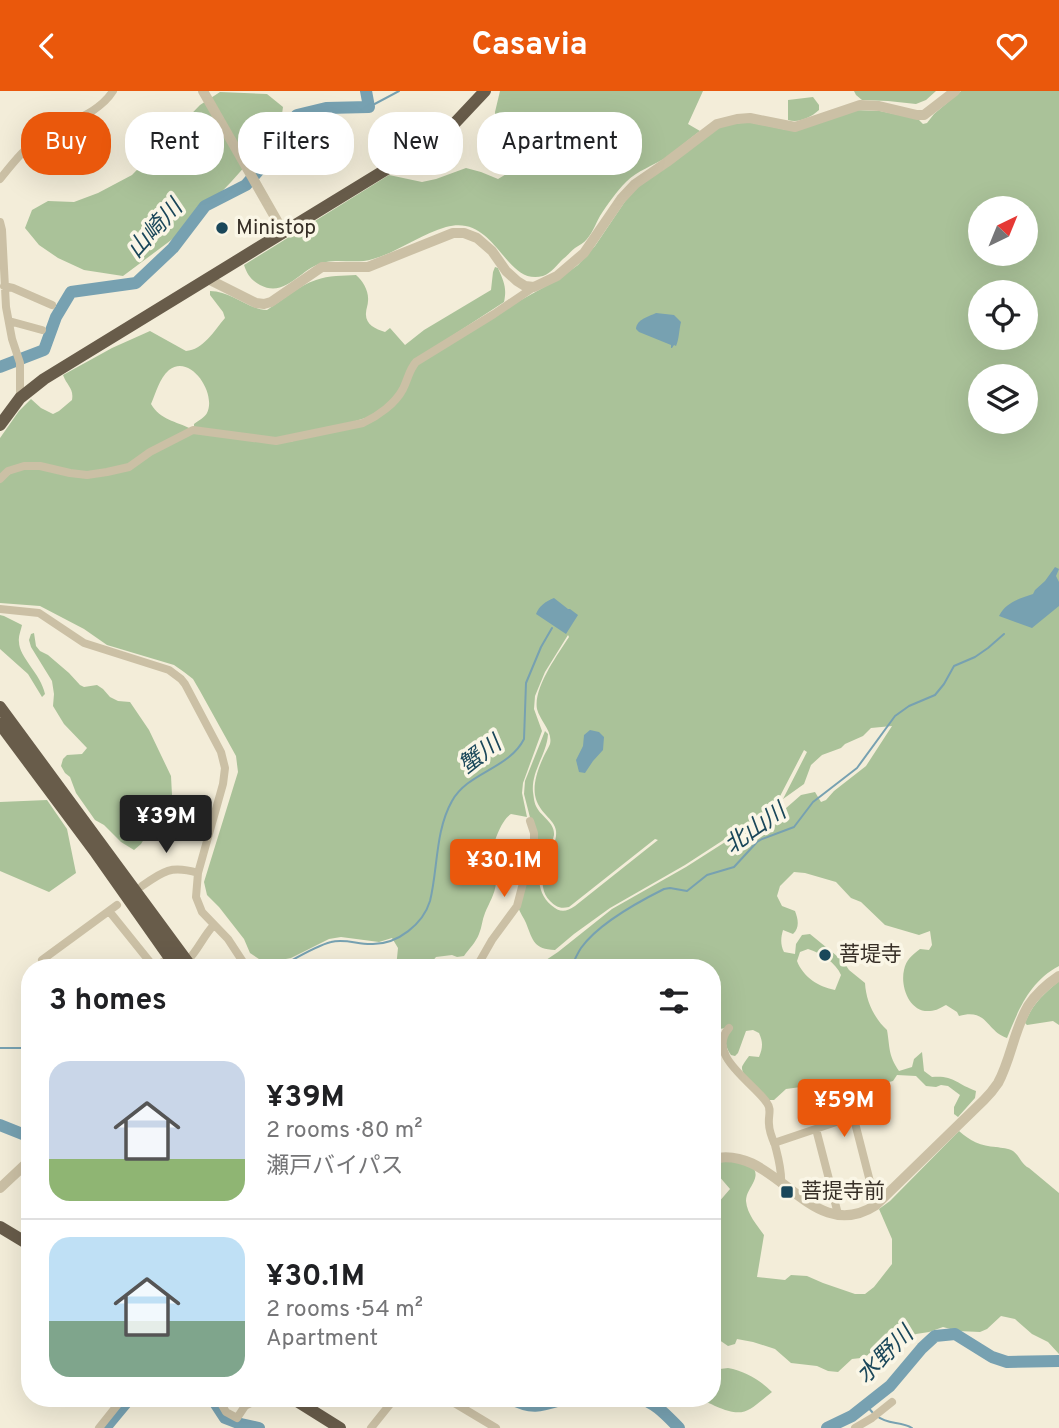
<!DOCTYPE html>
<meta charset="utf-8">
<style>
:root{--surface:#fff;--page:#f6f6f6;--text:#202124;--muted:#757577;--line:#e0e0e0;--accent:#ea580c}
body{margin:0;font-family:Overpass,"Noto Sans JP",sans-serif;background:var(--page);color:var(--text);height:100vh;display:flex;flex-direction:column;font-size:26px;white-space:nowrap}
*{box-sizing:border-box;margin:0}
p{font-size:23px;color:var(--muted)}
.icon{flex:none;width:38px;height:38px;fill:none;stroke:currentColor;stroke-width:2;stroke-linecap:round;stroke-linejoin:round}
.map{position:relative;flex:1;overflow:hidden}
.panel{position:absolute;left:21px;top:868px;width:700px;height:448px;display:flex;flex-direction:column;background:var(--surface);border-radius:28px;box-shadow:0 7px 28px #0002}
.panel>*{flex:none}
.banner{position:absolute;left:21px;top:21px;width:700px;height:63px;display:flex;gap:14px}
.needle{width:46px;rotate:43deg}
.buttons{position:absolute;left:968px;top:105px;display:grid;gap:14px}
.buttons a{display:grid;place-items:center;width:70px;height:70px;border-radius:50%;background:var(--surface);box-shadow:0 7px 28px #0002;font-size:35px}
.price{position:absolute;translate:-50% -60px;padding:0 16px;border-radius:7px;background:var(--accent);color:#fff;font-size:23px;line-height:46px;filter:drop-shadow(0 2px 4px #0008)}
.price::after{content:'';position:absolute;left:50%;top:42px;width:21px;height:16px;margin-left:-10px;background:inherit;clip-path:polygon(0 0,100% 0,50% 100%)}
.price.selected{background:#222;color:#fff}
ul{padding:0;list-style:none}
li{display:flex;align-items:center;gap:21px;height:175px;padding:0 28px}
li+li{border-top:2px solid var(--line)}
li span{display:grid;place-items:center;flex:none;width:196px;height:140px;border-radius:21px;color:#555}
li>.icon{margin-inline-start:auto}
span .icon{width:84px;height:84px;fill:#fffc;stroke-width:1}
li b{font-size:30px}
h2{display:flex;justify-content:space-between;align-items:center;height:84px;padding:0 28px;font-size:30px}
.pill{padding:0 24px;border-radius:28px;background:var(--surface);box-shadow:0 7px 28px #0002;font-size:24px;line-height:63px}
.pill.selected{background:var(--accent);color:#fff}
header{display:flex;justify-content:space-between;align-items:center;height:91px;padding:0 28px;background:var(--accent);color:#fff;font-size:32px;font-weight:700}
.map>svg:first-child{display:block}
.green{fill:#aac299;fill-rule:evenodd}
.water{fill:#77a1b1}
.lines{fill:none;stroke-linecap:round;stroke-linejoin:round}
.stream{stroke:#77a1b1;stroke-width:2}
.river{stroke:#77a1b1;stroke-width:12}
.minor{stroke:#cbc0a5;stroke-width:8}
.tertiary{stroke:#cbc0a5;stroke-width:10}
.trunk{stroke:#685c4a;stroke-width:12}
.poi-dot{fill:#1a475a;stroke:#faf6e6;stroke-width:2.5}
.labels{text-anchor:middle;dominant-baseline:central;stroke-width:7;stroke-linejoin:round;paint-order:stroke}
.poi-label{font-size:21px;fill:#372f27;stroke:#faf6e6;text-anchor:start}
.water-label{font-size:23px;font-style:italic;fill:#1a475a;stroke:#faf6e6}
</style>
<header><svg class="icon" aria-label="back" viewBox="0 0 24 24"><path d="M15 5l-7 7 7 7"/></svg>Casavia<svg class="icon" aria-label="heart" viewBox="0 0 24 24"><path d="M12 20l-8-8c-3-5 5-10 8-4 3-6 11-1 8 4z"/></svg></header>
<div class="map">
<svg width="1059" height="1337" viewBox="0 0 1059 1337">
<rect width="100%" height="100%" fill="#f3edd9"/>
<!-- green -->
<path class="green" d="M 500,0 L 703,0 L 688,33 L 700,40 C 689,48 678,58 667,66 C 654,74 637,80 626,91 C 617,100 607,114 600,125 C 596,132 593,141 587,148 C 584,152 579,154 575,157 C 571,160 567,165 563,168 C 557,174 551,182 543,185 C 504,196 497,122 446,136 C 421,143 398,161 373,168 C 357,173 341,168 326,171 C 301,175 287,208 260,194 C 251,189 247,183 244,174 L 389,84 L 422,91 L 436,88 L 466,77 L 481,81 L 498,88 L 508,82 L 510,69 L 496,32 L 495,21 Z
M 854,0 L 936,0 L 926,9 L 916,13 L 888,10 L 862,9 L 856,4 Z
M 961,0 L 1059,0 L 1059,875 C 1029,891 1019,918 1007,947 C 986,940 988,917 959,925 L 957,921 L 946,914 C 942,916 936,920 930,920 C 910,922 900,896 904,879 C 906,869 912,864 920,858 L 929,859 L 932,854 L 930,840 L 919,844 L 885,834 L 861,811 L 851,807 L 836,791 L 805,782 L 794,781 L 780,795 L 777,805 L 782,815 L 795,820 C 798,828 800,836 793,843 L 783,839 C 781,846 780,853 784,861 L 795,863 L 796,853 L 802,844 L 810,843 L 843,870 L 849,879 L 865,892 C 866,910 874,927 887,939 C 890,956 888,964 899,980 L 912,976 L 914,968 L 922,961 L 924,980 L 932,986 C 953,984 957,993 976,1000 L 975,1007 L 958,1026 L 954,1023 L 954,1016 L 960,1004 L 948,995 L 941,994 L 936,996 L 926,995 L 916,985 L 897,984 L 893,990 L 881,993 C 876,1004 869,1017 856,1012 C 852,1011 849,1008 845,1007 C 839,1005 823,1007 815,1007 L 811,1002 L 812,996 L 808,995 L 786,998 L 774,1009 L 769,1009 C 762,1002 741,986 742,976 C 743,973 747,968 749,965 L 759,966 C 763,956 763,951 759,942 L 753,939 L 746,940 L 738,962 L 735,965 L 731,964 C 724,955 725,947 728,936 C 721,939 716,936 712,944 L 712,877 L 529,877 L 543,871 L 558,861 L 612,818 L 686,776 L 769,723 L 778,719 L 785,718 L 801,704 L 815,701 L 821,711 L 826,709 L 834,700 L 866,675 L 892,635 L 871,637 L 863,645 L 845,653 L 841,657 L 822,664 L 811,674 L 804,693 L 783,708 L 807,661 L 804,659 L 777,711 L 762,724 L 685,774 L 610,817 L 574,843 L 555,859 C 534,858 533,850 526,832 C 524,827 520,822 518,816 L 536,750 L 524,703 L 525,690 L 545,640 L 548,643 C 547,663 531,680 533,701 C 534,707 534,712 537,717 C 542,726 555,732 554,744 C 553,751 548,758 545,764 C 537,781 536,801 551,814 C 560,822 566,821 575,815 L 658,749 L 655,748 L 569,816 C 560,818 556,816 550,810 C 546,806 544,802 543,796 C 537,770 558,758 556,740 C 555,728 538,722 535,704 C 533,692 538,678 543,667 C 545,662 548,658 550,653 C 553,640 540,630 537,618 C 533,597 558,563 569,546 L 568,544 L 545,581 L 535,605 L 534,618 L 542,640 L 523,692 L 522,702 L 527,726 L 511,723 C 501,729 492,754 492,766 C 492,775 497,782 496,792 C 495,803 489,812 485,822 C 482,829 482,836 479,843 C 476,851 469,858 464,865 L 457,866 L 452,864 L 436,866 L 427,877 L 396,877 L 398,857 L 392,847 L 379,851 L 341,846 L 329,848 L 291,867 L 265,872 L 250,862 L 244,848 L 219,816 L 207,804 L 204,791 L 238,681 L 236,665 L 200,600 L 193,588 L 184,581 L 174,574 L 107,554 L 84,538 L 40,515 L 0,512 L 0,389 L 22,376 L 108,383 L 192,340 L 290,351 L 384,321 L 416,274 L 503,219 L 557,189 L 578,174 L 595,155 L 626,109 L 637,97 L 715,39 L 726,34 L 748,31 L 787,39 L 855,19 L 880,20 L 918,28 L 923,33 L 927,32 L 934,23 ZM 980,117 L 1026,117 L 1026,163 L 980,163 ZM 980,201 L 1026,201 L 1026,247 L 980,247 ZM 980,285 L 1026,285 L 1026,331 L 980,331 ZM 808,858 C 821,862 836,872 841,884 L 835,899 C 819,896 803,886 797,870 L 800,861 Z
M 220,1 L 267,3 L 283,16 L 281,30 L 264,54 L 231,91 L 186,138 L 123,185 L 84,179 L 58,167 L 39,154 L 25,137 L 32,119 L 48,110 L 74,111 L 98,102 L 132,84 L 200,14 Z
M 813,6 L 819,14 L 819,19 C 810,27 799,32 788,29 L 788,9 Z
M 495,176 L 498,177 C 504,191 507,197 504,211 L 415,269 L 400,299 L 383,318 L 364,329 L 281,348 L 194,338 L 194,333 C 198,330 205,326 207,322 C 217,302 190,262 169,279 C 159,288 156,302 151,313 C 160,329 176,330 191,338 L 129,375 L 86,383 L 39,373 L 0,386 L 0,347 L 19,320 L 31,308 L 41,317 L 53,323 L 59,320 L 72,309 C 74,297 67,295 63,284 L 112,257 L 150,240 L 186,260 C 203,259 214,240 225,227 L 223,221 L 210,204 L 210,200 C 231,200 247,218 267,219 C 283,209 298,195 316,189 C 329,184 343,185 356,184 C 363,190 369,200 368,210 C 368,214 366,218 366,222 C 365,233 375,238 385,241 L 390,237 L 405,254 L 424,239 L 491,199 L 493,181 Z
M 0,524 L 4,525 L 22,534 C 21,539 18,546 19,551 C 19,566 41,583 45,603 L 42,606 L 28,583 L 0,558 Z
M 34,542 L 36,555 L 40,560 L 48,564 L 69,582 L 80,594 L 84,596 L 97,594 L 103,598 L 110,606 L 118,610 L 130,611 L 149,639 L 171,685 L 172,704 L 160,723 L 157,734 L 147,743 L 141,753 L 134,759 L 121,751 L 104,734 L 95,729 L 76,702 L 70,686 L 65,682 L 61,675 L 63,668 L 67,664 L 82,663 L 87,657 L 64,633 L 53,615 L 54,603 L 52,590 L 31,556 L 29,549 L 31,543 Z
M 47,709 L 67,738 L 76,782 L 49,801 L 0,780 L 0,711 Z
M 1059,890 L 1059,934 L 1053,930 L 1027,934 L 1025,932 C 1033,912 1043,904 1059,890 Z
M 959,1040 C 970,1050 981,1055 996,1056 C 1002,1057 1008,1057 1013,1060 C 1020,1065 1021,1073 1029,1077 L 1059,1102 L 1059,1263 L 1048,1251 L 1032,1243 L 1015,1228 L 1001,1225 L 987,1238 L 980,1241 L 958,1240 L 943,1236 L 929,1241 L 916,1243 L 861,1267 L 852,1268 L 838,1281 L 828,1280 L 817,1275 L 791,1272 L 775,1258 L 753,1251 L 737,1248 L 735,1253 L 728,1255 L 712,1244 L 712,1119 L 730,1098 L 712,1077 L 712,1072 C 724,1071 764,1067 754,1090 C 751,1097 746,1102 746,1110 C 747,1123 757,1134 764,1144 L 757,1186 L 785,1189 L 791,1184 L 807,1185 L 823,1192 L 855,1203 L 865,1203 L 874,1196 L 892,1173 L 892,1148 L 879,1118 L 890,1110 Z
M 728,1277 C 745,1280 760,1289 772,1301 C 748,1320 745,1328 715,1315 C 709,1312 706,1310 699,1311 L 694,1307 L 712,1307 L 712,1279 Z"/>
<!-- water -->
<path class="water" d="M 656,222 L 674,224 L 681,231 C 679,239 679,249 676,255 L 674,254 L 672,257 L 671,257 L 671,254 L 639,241 L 636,238 C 637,228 648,226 656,222 Z
M 1055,476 L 1059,478 L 1056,485 L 1059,491 L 1059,515 L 1032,537 L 999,525 C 1006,511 1019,508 1033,503 L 1035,499 L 1045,490 Z
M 554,507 L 568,518 L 570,518 L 578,524 L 566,543 L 536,523 C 539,515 546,510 554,507 Z
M 590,639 L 599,641 L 604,646 L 603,659 L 593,670 L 585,682 L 579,681 L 576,669 L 583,655 L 584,644 Z"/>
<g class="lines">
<!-- stream -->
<path class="stream" d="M 369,16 L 399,0
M 278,877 C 293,869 315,855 331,851 C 345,847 359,854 373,853 C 398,853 423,833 430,810 C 438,778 435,740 452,710 C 468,681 509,678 524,648 L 526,592 L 541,556 L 552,537
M 571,877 C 574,870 577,863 581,857 C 598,833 638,811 664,798 L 670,797 L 687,800 L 707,784 L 734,776 L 757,751 L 762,748 L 794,736 L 813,711 L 857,677 L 895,625 L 909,615 L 935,604 L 944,593 L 954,575 L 975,566 L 988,557 L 1004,543
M 0,957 L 30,957
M 866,1314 L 873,1322
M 877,1325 C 887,1334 901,1330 912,1337"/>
<!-- river -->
<path class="river" d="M 0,276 L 44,259 L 56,226 L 71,201 L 136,192 L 173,157 L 205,115 L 246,94 L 264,73 L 274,51 L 297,24 L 326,17 L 369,16 L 366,0
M 0,1034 L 30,1046
M 212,1307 L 225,1327 L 241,1333 L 259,1337
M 510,1307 C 532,1320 544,1314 567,1307
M 638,1307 C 654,1310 668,1326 679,1337
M 105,1337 L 130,1307
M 827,1337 L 852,1325 L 890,1295 L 922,1257 L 935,1245 L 955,1243 L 992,1266 L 1007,1271 L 1059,1270"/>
<!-- minor -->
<path class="minor" d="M 0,88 C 13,72 26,55 43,45 C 66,31 98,24 113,0
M 0,131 L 2,139 L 6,216 L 12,248 L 20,272 L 20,307
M 4,195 L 13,197 L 52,214
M 9,230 L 42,239
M 0,388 L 8,380 L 24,375 L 40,375 L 70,382 L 87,384 L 107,381 L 129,376 L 150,361 L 193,339 L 276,350 L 363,332 C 378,325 395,313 403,298 C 408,288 409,279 416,271 L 494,223 L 534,196
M 0,518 L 39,522 L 84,552 L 169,579 L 181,588 L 185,593 L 221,661 L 225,677 L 223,693 L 198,782 L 196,806 L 202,821 L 228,848 L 247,877
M 142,795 C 163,780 171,774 198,782
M 109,820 L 150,871 L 157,874 L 170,867
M 187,870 C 198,860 203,845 214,834
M 47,877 L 42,869 L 117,814
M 476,877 L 492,849 L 517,815 L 534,750 L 534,742 L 530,730
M 729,937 C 705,964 754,992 767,1012 C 772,1018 768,1025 769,1033 C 769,1040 772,1047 775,1054 C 778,1066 782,1079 781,1092
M 816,1038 L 838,1123
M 774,1052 L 851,1026 L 854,1028 L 876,1114
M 218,1307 L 226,1321 L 237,1327 L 245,1315 L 255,1310 L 258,1307
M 446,1307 L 496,1337
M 99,1337 L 123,1307
M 371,1337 L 395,1307
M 855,1337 L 872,1327 L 892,1311"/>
<!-- tertiary -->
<path class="tertiary" d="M 203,0 L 284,142
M 208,188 L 256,212 L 264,213 L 271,211 L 322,176 L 368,176 L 453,142 L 464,142 L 477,147 L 492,160 L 506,180 L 517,190 L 525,195 L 534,196 L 557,185 L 584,162 L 621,108 L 635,93 L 667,71 L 717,33 L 737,28 L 750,27 L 795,36 L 860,14 L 879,15 L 917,24 L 924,24 L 955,0
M 712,1068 C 776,1051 810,1157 876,1114 L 984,1009 C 989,1004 994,998 998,992 C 1011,968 1014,939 1028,915 C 1036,903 1047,893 1059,885
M 0,1097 L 30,1069"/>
<!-- trunk -->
<path class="trunk" d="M 0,334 L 20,307 L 44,288 L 426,54 L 453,34 L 485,0
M 0,616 L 192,877
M 0,633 L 96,762 L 177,877
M 0,1136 L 30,1154
M 292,1307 L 340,1337"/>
</g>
<!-- markers -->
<g class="poi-dot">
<circle cx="222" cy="137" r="7"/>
<circle cx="825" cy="864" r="7"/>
<rect x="780" y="1094" width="14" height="14" rx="3.5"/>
</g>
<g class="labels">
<!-- poi labels -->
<g class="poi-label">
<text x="236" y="137">Ministop</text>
<text x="839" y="864">菩堤寺</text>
<text x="801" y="1101">菩提寺前</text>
</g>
<!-- water labels -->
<g class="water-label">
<text transform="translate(156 139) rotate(-48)">山崎川</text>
<text transform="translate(481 665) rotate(-37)">蟹川</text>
<text transform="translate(756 739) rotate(-35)">北山川</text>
<text transform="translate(886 1265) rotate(-45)">水野川</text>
</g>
</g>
</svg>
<div class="buttons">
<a><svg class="needle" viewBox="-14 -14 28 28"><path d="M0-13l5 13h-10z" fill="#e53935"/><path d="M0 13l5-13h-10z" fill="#757577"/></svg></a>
<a><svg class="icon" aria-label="locate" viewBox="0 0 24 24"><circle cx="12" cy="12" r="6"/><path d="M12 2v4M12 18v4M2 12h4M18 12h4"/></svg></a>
<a><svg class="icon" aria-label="layers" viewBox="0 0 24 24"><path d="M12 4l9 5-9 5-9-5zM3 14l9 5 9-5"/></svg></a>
</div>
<b class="price selected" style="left:166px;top:764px">¥39M</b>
<b class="price" style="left:504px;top:808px">¥30.1M</b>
<b class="price" style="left:844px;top:1048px">¥59M</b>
<div class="banner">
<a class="pill selected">Buy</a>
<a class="pill">Rent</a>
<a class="pill">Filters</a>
<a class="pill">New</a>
<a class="pill">Apartment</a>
</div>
<section class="panel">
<h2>3 homes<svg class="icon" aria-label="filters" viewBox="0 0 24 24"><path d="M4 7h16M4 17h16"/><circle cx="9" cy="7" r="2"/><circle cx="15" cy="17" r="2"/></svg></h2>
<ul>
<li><span style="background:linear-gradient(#c9d6e8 70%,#8fb573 0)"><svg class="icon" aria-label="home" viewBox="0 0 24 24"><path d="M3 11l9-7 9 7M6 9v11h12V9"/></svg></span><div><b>¥39M</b><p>2 rooms · 80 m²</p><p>瀬戸バイパス</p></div></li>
<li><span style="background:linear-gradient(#bfe0f5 60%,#7fa58c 0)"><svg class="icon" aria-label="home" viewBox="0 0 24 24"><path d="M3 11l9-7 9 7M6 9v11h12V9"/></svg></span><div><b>¥30.1M</b><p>2 rooms · 54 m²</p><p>Apartment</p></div></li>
</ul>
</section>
</div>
